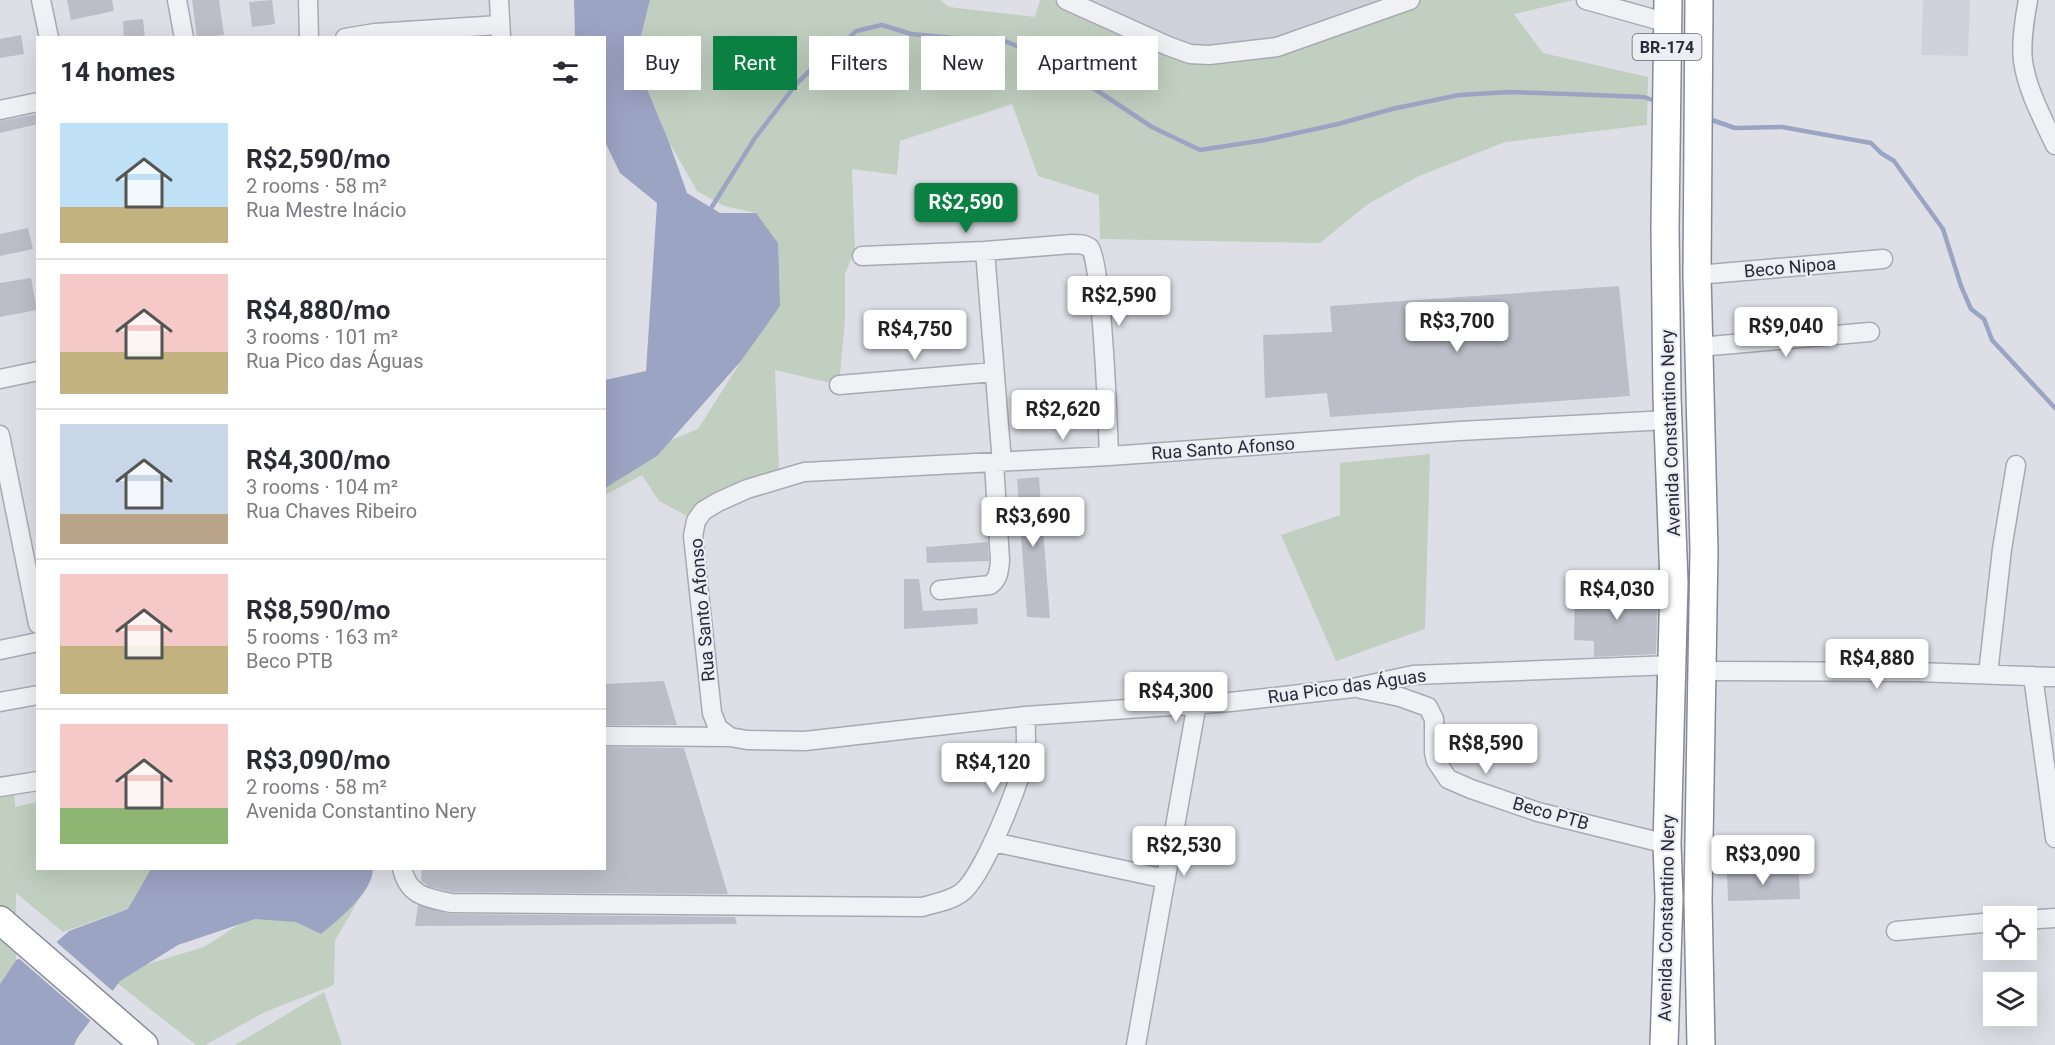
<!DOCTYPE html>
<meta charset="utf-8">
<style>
:root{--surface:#fff;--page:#f7f7f7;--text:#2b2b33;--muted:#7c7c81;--line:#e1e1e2;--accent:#0b8043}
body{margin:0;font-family:Roboto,sans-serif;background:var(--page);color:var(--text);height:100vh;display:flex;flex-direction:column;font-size:22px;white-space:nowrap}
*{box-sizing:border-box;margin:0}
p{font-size:20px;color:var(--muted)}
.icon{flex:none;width:33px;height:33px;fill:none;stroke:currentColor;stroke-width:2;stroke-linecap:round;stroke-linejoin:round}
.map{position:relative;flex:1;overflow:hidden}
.panel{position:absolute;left:36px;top:36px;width:570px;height:834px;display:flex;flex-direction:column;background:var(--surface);border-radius:0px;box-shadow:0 6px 24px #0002}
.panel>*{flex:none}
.banner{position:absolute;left:624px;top:36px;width:570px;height:54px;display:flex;gap:12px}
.buttons{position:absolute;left:1983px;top:906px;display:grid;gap:12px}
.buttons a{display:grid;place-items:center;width:54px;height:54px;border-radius:0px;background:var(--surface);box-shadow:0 6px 24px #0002;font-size:30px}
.price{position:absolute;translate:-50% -51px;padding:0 14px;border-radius:6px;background:#fff;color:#222;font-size:20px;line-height:39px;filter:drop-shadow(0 2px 3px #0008)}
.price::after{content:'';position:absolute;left:50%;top:36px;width:18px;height:14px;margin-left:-9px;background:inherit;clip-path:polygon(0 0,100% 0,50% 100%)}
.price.on{background:var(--accent);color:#fff}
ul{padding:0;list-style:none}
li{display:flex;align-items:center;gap:18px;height:150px;padding:0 24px}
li+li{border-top:2px solid var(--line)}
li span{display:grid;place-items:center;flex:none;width:168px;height:120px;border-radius:0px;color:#555}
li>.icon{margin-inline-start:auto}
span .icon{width:72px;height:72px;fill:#fffc;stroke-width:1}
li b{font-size:26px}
h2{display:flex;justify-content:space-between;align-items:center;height:72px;padding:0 24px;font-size:26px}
.chip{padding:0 21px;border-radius:0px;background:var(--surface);box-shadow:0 6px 24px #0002;font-size:21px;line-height:54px}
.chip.on{background:var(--accent);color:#fff}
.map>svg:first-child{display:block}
.built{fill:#d0d1db}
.green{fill:#c0cfc0}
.water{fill:#9ca4c3}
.pier{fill:#dedfe6}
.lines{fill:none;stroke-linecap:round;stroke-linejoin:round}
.stream{stroke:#9ca4c3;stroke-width:4.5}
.building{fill:#bcbdc8}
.minor-casing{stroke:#a8a9b3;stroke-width:21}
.highway-casing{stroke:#87899b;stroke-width:30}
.minor{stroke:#f0f1f5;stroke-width:18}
.highway{stroke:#fff;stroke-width:27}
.labels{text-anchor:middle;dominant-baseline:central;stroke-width:4.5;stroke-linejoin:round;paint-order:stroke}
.shield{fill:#edeef4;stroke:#646572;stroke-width:1.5}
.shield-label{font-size:16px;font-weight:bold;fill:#292a3b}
.street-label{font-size:18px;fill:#292a3b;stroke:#edeef4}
</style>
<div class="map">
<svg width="2055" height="1045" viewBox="0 0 2055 1045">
<rect width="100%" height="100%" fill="#dedfe6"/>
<!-- built -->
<path class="built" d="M 1079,0 L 1380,0 L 1276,38 L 1191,47 Z
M 1923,0 L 1970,0 L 1968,56 L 1921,55 Z"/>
<!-- green -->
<path class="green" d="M 650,0 L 940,0 L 949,7 L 1035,17 L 1040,0 L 1072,0 L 1168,46 L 1277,47 L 1416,0 L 1574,0 L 1514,14 L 1543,53 L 1648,77 L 1647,125 L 1505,142 L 1417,177 L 1368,204 L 1320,243 L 1100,239 L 1099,195 L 1038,176 L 1012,104 L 900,141 L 897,175 L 852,169 L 855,250 L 845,274 L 845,320 L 839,385 L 775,370 L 779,469 L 691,518 L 659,501 L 642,475 L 605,495 L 605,467 L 698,429 L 741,361 L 756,213 L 724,206 L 697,191 L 669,142 L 635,60 Z
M 1430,454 L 1425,629 L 1336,661 L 1281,535 L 1340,515 L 1340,463 Z
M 14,783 L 15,807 L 37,802 L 38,868 L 182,869 L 147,902 L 63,932 L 16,893 L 16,960 L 0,984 L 0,785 Z
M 308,880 L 368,883 L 335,941 L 334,985 L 265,1012 L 205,1045 L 196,1045 L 108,976 L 204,947 Z
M 324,992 L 342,1045 L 235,1045 Z"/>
<!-- water -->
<path class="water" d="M 574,0 L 650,0 L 635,60 L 669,142 L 687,193 L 720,213 L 756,213 L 778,243 L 780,306 L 741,361 L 657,456 L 605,488 L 605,380 L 646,371 L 657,203 L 620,173 L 605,142 L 604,38 L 575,37 Z
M 151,869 L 373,869 C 372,893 339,919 321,934 L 296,922 L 255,919 L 178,945 L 120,981 L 78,1037 L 74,1045 L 0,1045 L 0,984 L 16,960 L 51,947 L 69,931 L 128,909 Z"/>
<!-- pier -->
<path class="pier" d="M 54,940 L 115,993 L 92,1022 L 16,956 L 49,944 Z"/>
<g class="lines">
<!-- stream -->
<path class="stream" d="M 1709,119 L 1735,128 L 1782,127 L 1871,143 L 1881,153 L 1894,161 L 1943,229 L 1961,286 L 1971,309 L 1984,319 L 1992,340 L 2055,408
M 708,213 L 755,138 L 797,83 L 819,62 L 836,51 L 856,31 L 882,25 L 911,34 L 955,38 L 997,38 L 1032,52 L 1057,64 L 1152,127 L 1200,150 L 1265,140 L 1338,124 L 1392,109 L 1459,95 L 1509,92 L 1569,94 L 1644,97 L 1658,102"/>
</g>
<!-- building -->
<path class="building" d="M 67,0 L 112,0 L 114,11 L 71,20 Z
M 192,0 L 219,0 L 224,35 L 197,38 Z
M 272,0 L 275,24 L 252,27 L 249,2 Z
M 143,19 L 145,38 L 124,38 L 123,21 Z
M 21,35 L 24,54 L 0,58 L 0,39 Z
M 38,114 L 38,124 L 0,133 L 0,121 Z
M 28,228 L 33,249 L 0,256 L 0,234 Z
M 31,278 L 37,310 L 0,317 L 0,283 Z
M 1619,286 L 1630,396 L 1330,417 L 1327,393 L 1265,398 L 1263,335 L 1332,332 L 1330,306 Z
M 1039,477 L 1050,618 L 1027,617 L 1017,479 Z
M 988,542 L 989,561 L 927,563 L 926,547 Z
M 904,579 L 919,579 L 923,611 L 977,608 L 978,624 L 904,629 Z
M 1575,587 L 1658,591 L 1656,654 L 1594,657 L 1594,641 L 1574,640 Z
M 664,681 L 677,725 L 604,725 L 604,684 Z
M 604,747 L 684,748 L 728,894 L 452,892 L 430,887 L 421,881 L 422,868 L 604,868 Z
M 1727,872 L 1799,873 L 1800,899 L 1728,901 Z
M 418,905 L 451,914 L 735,917 L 737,924 L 415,926 Z"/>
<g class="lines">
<defs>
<path id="minor" d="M 41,0 L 49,38
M 177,0 L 184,38
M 308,0 L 309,38
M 499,0 L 501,36
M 1066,0 L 1168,46 L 1190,54 L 1209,55 L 1277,47 L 1410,0
M 1586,0 L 1668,23
M 2028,0 C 2025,16 2021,45 2023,61 C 2027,90 2043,119 2055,145
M 345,38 L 375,33 L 499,25
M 0,110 L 38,102
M 985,251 L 1002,463
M 862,256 L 985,251 L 1072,244 C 1079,244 1085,244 1090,248 C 1102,261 1108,428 1109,456
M 1697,275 L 1883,259
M 1699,347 L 1870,332
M 0,379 L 38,371
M 839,385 L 994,372
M 1668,420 L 1459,431 L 1109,456 L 804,472 L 747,489 L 718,502 L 703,511 L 696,521 L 693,536 L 712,713 L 718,728 L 730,737 L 747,740 L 805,741 L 1025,716 L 1230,702 L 1353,688 L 1413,675 L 1672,665
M 0,435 L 38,624
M 940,590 L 990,585 C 999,579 999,570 1000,560 L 994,463
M 0,650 L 38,642
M 1700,671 L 1917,672 L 2055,677
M 1988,674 L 2002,549 L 2016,465
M 2033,676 L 2055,838
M 1361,689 L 1400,697 L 1428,707 L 1434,719 L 1434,752 L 1436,761 L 1448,779 L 1471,789 L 1538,812 L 1667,844
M 0,702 L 38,695
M 604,736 L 730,737
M 0,787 L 38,781
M 993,842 L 1166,879
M 402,868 C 408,896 427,898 451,903 L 922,907 C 935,903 950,901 961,893 C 982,878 1020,784 1025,757 C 1027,743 1026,729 1025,716
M 2026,920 L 2055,918
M 1896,931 L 1994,922
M 1136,1045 L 1197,703"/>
<path id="highway" d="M 1699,0 L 1697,275 L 1704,550 L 1698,900 L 1701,1045
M 0,920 L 144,1045
M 1664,1045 L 1669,898 L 1667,844 L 1674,583 L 1667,397 L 1665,228 L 1668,0"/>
</defs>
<!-- minor casing -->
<use href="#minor" class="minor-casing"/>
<!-- highway casing -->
<use href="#highway" class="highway-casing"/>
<!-- minor -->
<use href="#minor" class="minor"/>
<!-- highway -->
<use href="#highway" class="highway"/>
</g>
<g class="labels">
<!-- shield labels -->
<rect class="shield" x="1632.5" y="34" width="69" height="26" rx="4.5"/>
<g class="shield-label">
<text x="1667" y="47">BR-174</text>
</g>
<!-- street labels -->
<g class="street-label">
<text transform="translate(1790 267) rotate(-5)">Beco Nipoa</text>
<text transform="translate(1670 433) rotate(-92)">Avenida Constantino Nery</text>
<text transform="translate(1223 448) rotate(-4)">Rua Santo Afonso</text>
<text transform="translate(702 610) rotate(-95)">Rua Santo Afonso</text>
<text transform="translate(1347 686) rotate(-8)">Rua Pico das Águas</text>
<text transform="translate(1551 813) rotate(16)">Beco PTB</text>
<text transform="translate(1666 918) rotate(-89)">Avenida Constantino Nery</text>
</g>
</g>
</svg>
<div class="buttons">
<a><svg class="icon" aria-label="locate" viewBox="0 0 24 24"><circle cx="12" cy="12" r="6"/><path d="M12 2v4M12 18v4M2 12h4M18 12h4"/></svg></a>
<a><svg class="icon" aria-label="layers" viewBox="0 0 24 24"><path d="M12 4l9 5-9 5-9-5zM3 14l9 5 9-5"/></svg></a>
</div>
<b class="price on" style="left:966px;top:234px">R$2,590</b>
<b class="price" style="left:1119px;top:327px">R$2,590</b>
<b class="price" style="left:1457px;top:353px">R$3,700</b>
<b class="price" style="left:1786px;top:358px">R$9,040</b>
<b class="price" style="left:915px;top:361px">R$4,750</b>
<b class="price" style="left:1063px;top:441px">R$2,620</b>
<b class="price" style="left:1033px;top:548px">R$3,690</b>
<b class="price" style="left:1617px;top:621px">R$4,030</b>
<b class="price" style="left:1877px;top:690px">R$4,880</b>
<b class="price" style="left:1176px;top:723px">R$4,300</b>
<b class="price" style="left:1486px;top:775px">R$8,590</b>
<b class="price" style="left:993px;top:794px">R$4,120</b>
<b class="price" style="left:1184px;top:877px">R$2,530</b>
<b class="price" style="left:1763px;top:886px">R$3,090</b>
<div class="banner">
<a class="chip">Buy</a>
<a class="chip on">Rent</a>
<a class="chip">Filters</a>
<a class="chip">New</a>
<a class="chip">Apartment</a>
</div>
<section class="panel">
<h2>14 homes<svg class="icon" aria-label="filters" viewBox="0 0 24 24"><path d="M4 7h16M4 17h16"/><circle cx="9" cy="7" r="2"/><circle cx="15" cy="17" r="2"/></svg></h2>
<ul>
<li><span style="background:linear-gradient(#bfe0f5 70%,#c2b280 0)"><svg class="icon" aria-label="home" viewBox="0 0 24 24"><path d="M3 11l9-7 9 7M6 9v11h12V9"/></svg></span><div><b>R$2,590/mo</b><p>2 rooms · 58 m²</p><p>Rua Mestre Inácio</p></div></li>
<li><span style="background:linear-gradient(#f6c9c9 65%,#c2b280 0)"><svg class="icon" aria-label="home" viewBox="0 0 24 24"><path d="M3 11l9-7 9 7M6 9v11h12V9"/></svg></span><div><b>R$4,880/mo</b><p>3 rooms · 101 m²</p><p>Rua Pico das Águas</p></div></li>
<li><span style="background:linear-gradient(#c9d6e8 75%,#b9a48a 0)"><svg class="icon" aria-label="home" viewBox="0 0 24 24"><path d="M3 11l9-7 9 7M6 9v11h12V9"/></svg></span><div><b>R$4,300/mo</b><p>3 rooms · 104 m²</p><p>Rua Chaves Ribeiro</p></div></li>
<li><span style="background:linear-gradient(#f6c9c9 60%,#c2b280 0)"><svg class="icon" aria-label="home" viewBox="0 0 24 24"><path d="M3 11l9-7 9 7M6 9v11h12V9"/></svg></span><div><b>R$8,590/mo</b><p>5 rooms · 163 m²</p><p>Beco PTB</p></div></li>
<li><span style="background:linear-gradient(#f6c9c9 70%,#8fb573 0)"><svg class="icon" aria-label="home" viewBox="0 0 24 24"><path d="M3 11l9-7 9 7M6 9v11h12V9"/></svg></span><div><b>R$3,090/mo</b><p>2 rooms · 58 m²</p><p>Avenida Constantino Nery</p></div></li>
</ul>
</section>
</div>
